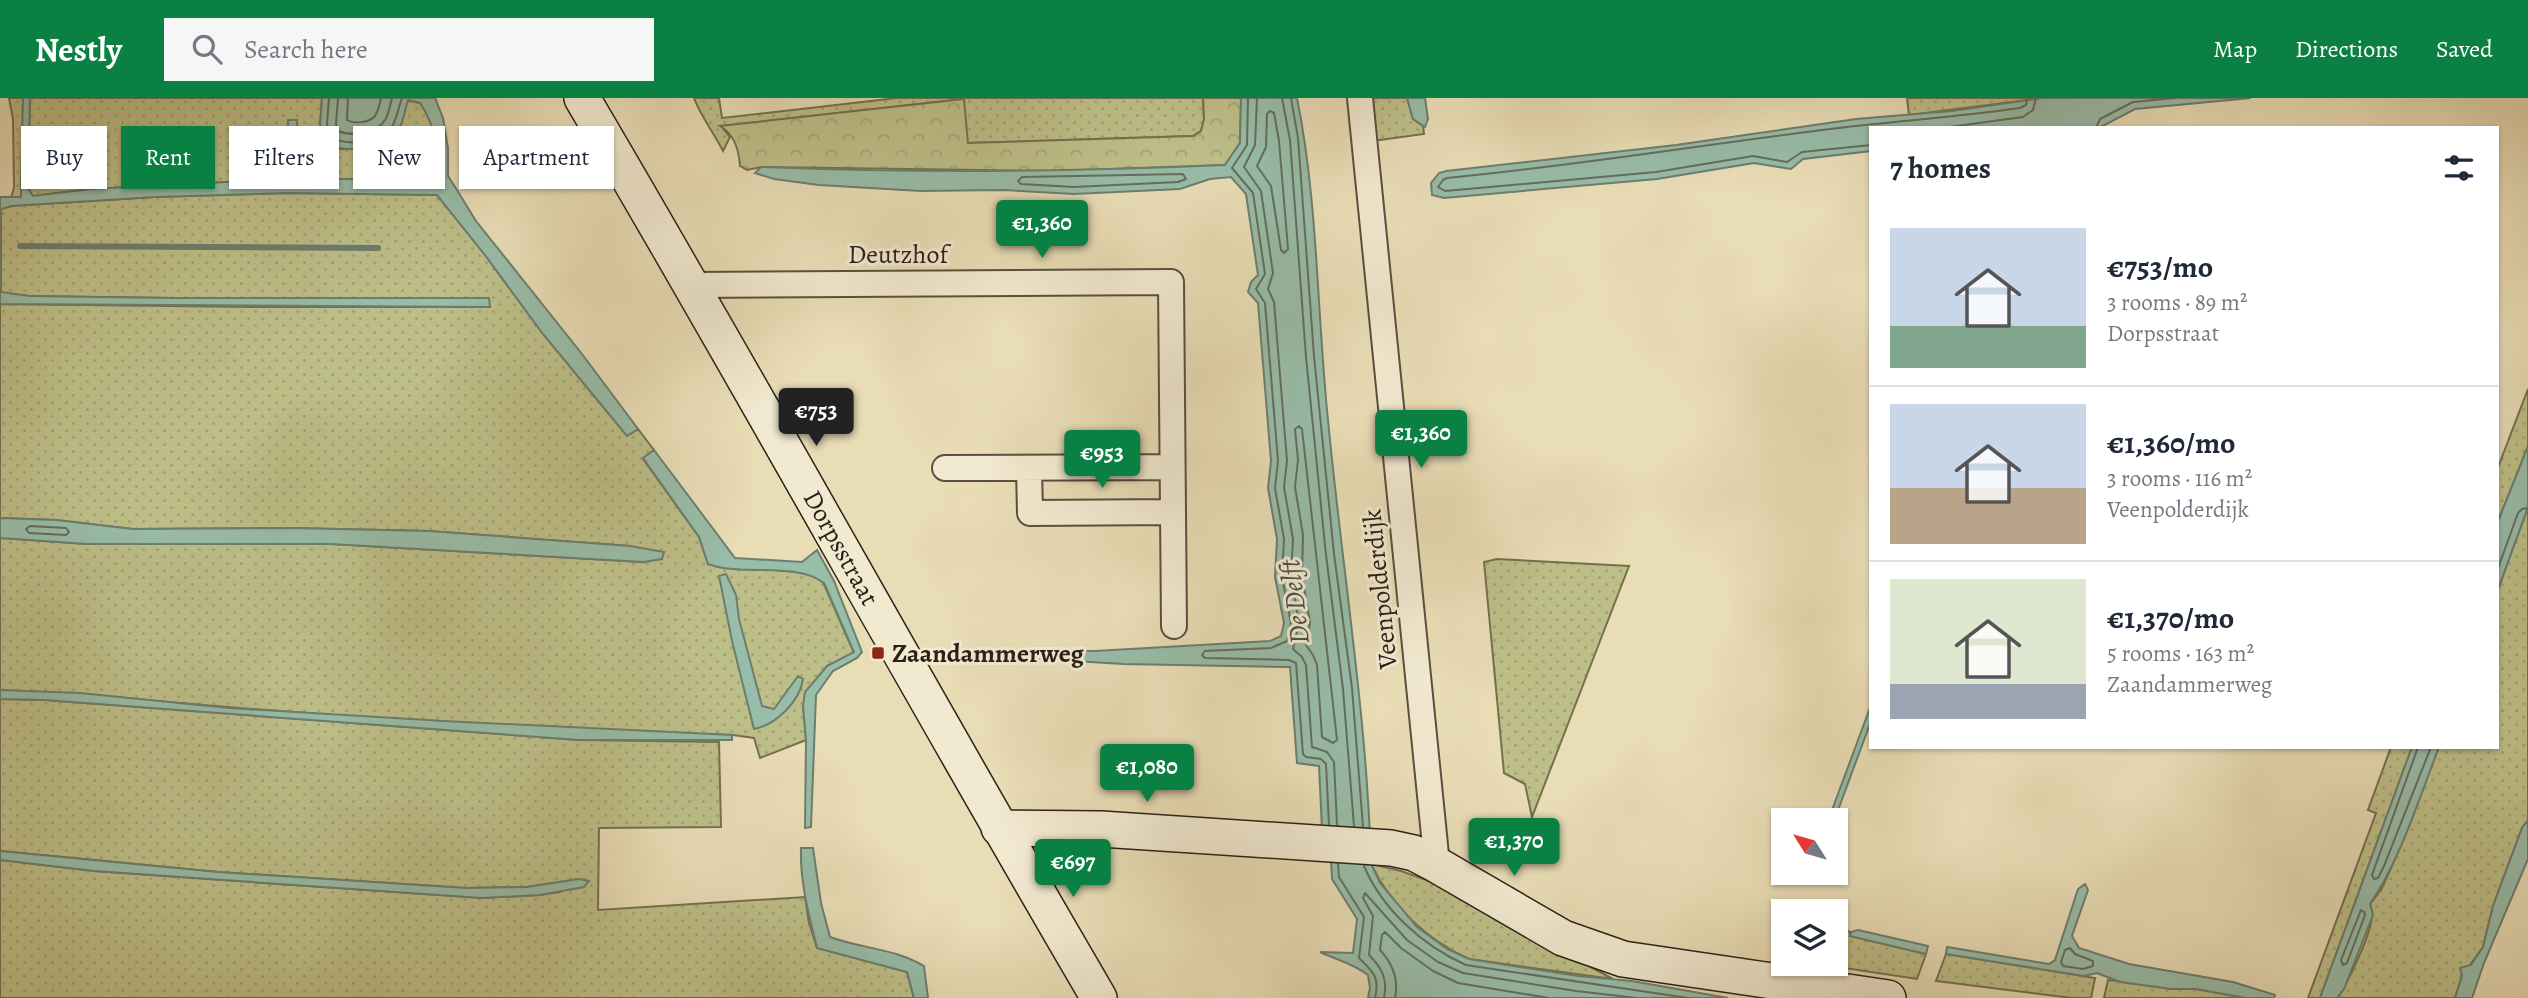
<!DOCTYPE html>
<meta charset="utf-8">
<style>
:root{--surface:#fff;--page:#f6f6f7;--text:#1f2937;--muted:#747a83;--line:#e0e1e3;--accent:#0b8043}
body{margin:0;font-family:Alegreya,serif;background:var(--page);color:var(--text);height:100vh;display:flex;flex-direction:column;font-size:26px;white-space:nowrap}
*{box-sizing:border-box;margin:0}
p{font-size:23px;color:var(--muted)}
.icon{flex:none;width:38px;height:38px;fill:none;stroke:currentColor;stroke-width:2;stroke-linecap:round;stroke-linejoin:round}
.map{position:relative;flex:1;overflow:hidden}
.panel{position:absolute;left:1869px;top:28px;width:630px;height:623px;display:flex;flex-direction:column;background:var(--surface);border-radius:0px;box-shadow:0 2px 5px #0004}
.panel>*{flex:none}
.top-card{position:absolute;left:21px;top:28px;width:665px;height:63px;display:flex;gap:14px}
.needle{width:46px;rotate:307deg}
.buttons{position:absolute;left:1771px;top:710px;display:grid;gap:14px}
.buttons a{display:grid;place-items:center;width:77px;height:77px;border-radius:0px;background:var(--surface);box-shadow:0 2px 5px #0004;font-size:35px}
.price{position:absolute;translate:-50% -60px;padding:0 16px;border-radius:7px;background:var(--accent);color:#fff;font-size:23px;line-height:46px;filter:drop-shadow(0 2px 4px #0008)}
.price::after{content:'';position:absolute;left:50%;top:42px;width:21px;height:16px;margin-left:-10px;background:inherit;clip-path:polygon(0 0,100% 0,50% 100%)}
.price.active{background:#222;color:#fff}
ul{padding:0;list-style:none}
li{display:flex;align-items:center;gap:21px;height:175px;padding:0 21px}
li+li{border-top:2px solid var(--line)}
li span{display:grid;place-items:center;flex:none;width:196px;height:140px;border-radius:0px;color:#555}
li>.icon{margin-inline-start:auto}
span .icon{width:84px;height:84px;fill:#fffc;stroke-width:1}
li b{font-size:30px}
h2{display:flex;justify-content:space-between;align-items:center;height:84px;padding:0 21px;font-size:30px}
.tag{padding:0 24px;border-radius:0px;background:var(--surface);box-shadow:0 2px 5px #0004;font-size:24px;line-height:63px}
.tag.active{background:var(--accent);color:#fff}
header{display:flex;align-items:center;gap:42px;box-sizing:border-box;height:98px;padding:0 35px;background:var(--accent);color:#fff}
header strong{font-size:33px}
nav{display:flex;gap:38px;margin-inline-start:auto;font-size:24px}
.search{width:490px;height:63px;background:var(--page);display:flex;align-items:center;gap:18px;box-sizing:border-box;padding:0 24px;border-radius:0px;color:var(--muted);font-size:26px}
.map>svg:first-child{display:block}
.grass{fill:url(#grass-dots);stroke:#747050;stroke-width:2}
.forest{fill:url(#forest-crowns);stroke:#747050;stroke-width:2}
.water{fill:#98bda9;stroke:#6c7e6f;stroke-width:2}
.lines{fill:none;stroke-linecap:round;stroke-linejoin:round}
.shore{stroke:#626e60;stroke-width:2}
.stream{stroke:#6c7e6f;stroke-width:6}
.street-casing{stroke:#5a4f3f;stroke-width:28}
.secondary-casing{stroke:#2b2017;stroke-width:38}
.street{stroke:#f1e9d0;stroke-width:24}
.secondary{stroke:#f1e9d0;stroke-width:35}
.poi-dot{fill:#8f2418;stroke:#f1e9d0;stroke-width:2.5}
.labels{text-anchor:middle;dominant-baseline:central;stroke-width:6;stroke-linejoin:round;paint-order:stroke}
.street-label{font-size:26px;fill:#2b2017;stroke:#f1e9d0}
.poi-label{font-size:26px;font-weight:bold;fill:#2b2017;stroke:#f1e9d0;text-anchor:start}
.water-label{font-size:28px;font-style:italic;fill:#4c4f43;stroke:#f1e9d0}
</style>
<header>
<strong>Nestly</strong>
<div class="search"><svg class="icon" aria-label="search" viewBox="0 0 24 24"><circle cx="10" cy="10" r="6"/><path d="M15 15l6 6"/></svg>Search here</div>
<nav><a>Map</a><a>Directions</a><a>Saved</a></nav>
</header>
<div class="map">
<svg width="2528" height="900" viewBox="0 0 2528 900">
<defs>
<pattern id="grass-dots" width="8" height="8" patternUnits="userSpaceOnUse" patternTransform="scale(1.75)"><rect width="8" height="8" fill="#bebf88"/><path d="M2 2h.1M6 6h.1" fill="none" stroke="#a3a475" stroke-width="1.8" stroke-linecap="round"/></pattern>
<pattern id="forest-crowns" width="20" height="18" patternUnits="userSpaceOnUse" patternTransform="scale(1.75)"><rect width="20" height="18" fill="#bebf88"/><path d="M2 6a3 3 0 1 1 6 0M12 15a3 3 0 1 1 6 0" fill="none" stroke="#a3a475"/></pattern>
</defs>
<rect width="100%" height="100%" fill="#e9ddb6"/>
<filter id="stains"><feTurbulence type="fractalNoise" baseFrequency=".00286" numOctaves="4"/><feColorMatrix values="0 0 0 0 .2 0 0 0 0 .09 0 0 0 0 .02 0 0 0 .5 -.17"/></filter>
<radialGradient id="worn" r=".72"><stop offset=".6" stop-color="#630" stop-opacity="0"/><stop offset="1" stop-color="#630" stop-opacity=".3"/></radialGradient>
<!-- grass -->
<path class="grass" d="M 9,0 L 23,0 L 21,100 L 11,100 L 14,90 L 13,21 Z
M 30,0 L 322,0 L 320,27 L 337,51 L 357,51 L 379,47 L 408,2 L 420,5 C 434,25 440,52 436,76 L 428,81 L 298,81 L 297,23 L 288,23 L 286,81 L 91,91 L 33,98 L 28,91 Z
M 694,0 L 719,0 L 722,20 L 897,0 L 1203,0 L 1204,22 L 1201,33 L 1193,38 L 967,45 L 963,1 L 721,28 L 730,39 L 723,53 C 714,35 701,19 694,0 Z
M 1368,0 L 1407,0 L 1413,21 L 1423,28 L 1424,36 L 1372,43 Z
M 1907,0 L 2043,0 L 1909,17 Z
M 287,95 L 437,97 L 485,157 L 543,236 L 627,338 L 638,331 L 654,352 L 643,361 L 699,439 L 708,466 L 806,475 L 814,477 L 823,484 L 854,555 L 827,568 L 803,608 L 806,642 L 760,660 L 754,640 L 733,637 C 564,632 396,623 228,609 C 152,603 76,595 0,592 L 0,440 L 87,446 L 331,446 L 644,464 L 630,448 L 429,433 L 291,430 L 133,431 L 56,422 L 0,420 L 0,206 L 250,209 L 490,209 L 488,200 L 171,200 L 29,198 L 1,195 L 1,111 L 11,108 L 155,99 Z
M 2528,291 L 2528,348 L 2497,426 L 2497,372 Z
M 2528,409 L 2528,722 L 2522,730 L 2493,808 L 2483,849 L 2462,878 L 2455,900 L 2337,900 C 2348,885 2371,836 2372,818 C 2373,816 2371,808 2370,806 L 2381,792 L 2391,770 L 2439,649 L 2497,649 L 2497,494 Z
M 1497,461 L 1629,468 L 1532,719 L 1525,686 L 1504,675 L 1484,464 Z
M 0,601 L 45,602 L 579,642 L 719,644 L 721,729 L 599,730 L 598,812 L 805,799 L 809,825 L 817,850 L 907,874 L 914,900 L 0,900 L 0,762 L 2,762 L 94,773 L 482,800 L 540,797 L 560,794 L 579,781 L 527,789 L 466,790 L 218,774 L 0,753 Z
M 2391,649 L 2412,649 L 2320,900 L 2308,900 L 2376,715 L 2368,712 Z
M 1371,766 L 1401,773 L 1432,784 L 1613,881 L 1469,861 C 1427,842 1391,808 1371,766 Z
M 1836,831 L 1851,834 L 1850,838 L 1926,856 L 1917,881 L 1818,866 L 1836,866 Z
M 1946,856 L 2095,880 L 2091,900 L 2072,900 L 1936,883 Z
M 2108,882 L 2160,887 L 2171,891 L 2196,891 L 2246,900 L 2104,900 Z"/>
<!-- forest -->
<path class="forest" d="M 1203,0 L 1241,0 L 1240,45 L 1225,67 L 1052,73 L 761,69 L 747,72 L 740,68 C 739,53 734,36 720,28 L 964,1 L 968,45 L 1193,38 L 1201,33 L 1204,21 Z"/>
<!-- water -->
<path class="water" d="M 23,0 L 30,0 L 28,90 L 33,98 L 91,91 L 286,81 L 288,22 L 297,22 L 298,81 L 428,81 L 436,76 C 440,52 434,25 420,5 L 408,2 C 405,11 403,27 397,34 C 381,54 345,55 325,45 L 320,27 L 322,0 L 435,0 L 443,20 L 448,50 L 448,78 L 457,92 L 476,123 L 582,256 L 638,331 L 627,338 L 543,236 L 485,157 L 437,97 L 287,95 L 155,99 L 11,108 L 1,111 L 1,194 L 29,198 L 171,200 L 489,200 L 490,209 L 0,206 L 0,99 L 21,99 Z
M 1241,0 L 1297,0 C 1318,103 1317,217 1328,322 C 1342,470 1367,618 1371,766 L 1380,785 L 1417,829 L 1447,851 L 1469,861 L 1578,878 L 1632,883 L 1728,900 L 1368,900 L 1370,890 L 1368,877 C 1352,865 1337,862 1320,854 L 1353,855 L 1357,821 L 1332,781 L 1331,761 L 1322,731 L 1319,668 L 1297,665 L 1290,569 L 1123,566 L 1025,560 L 1026,553 L 1095,553 L 1270,543 L 1281,538 L 1284,525 L 1275,479 L 1277,441 L 1268,390 L 1271,363 L 1258,205 L 1248,194 L 1251,184 L 1258,177 L 1246,96 L 1231,79 L 1210,81 L 1180,91 L 1074,96 L 1004,92 L 921,93 L 819,87 L 774,81 L 755,75 L 761,69 C 915,75 1070,74 1225,67 L 1240,45 Z
M 1407,0 L 1425,0 L 1428,21 L 1425,29 L 1413,21 Z
M 2043,0 L 2251,0 L 2135,11 L 2099,30 L 1871,30 L 1871,53 L 1803,61 L 1791,71 L 1754,65 L 1657,81 L 1444,100 L 1432,97 L 1431,85 L 1439,75 L 1446,73 L 1676,47 L 1856,21 L 1952,13 Z
M 2528,348 L 2528,409 L 2497,494 L 2497,426 Z
M 654,352 L 735,460 L 802,464 L 817,452 L 834,483 L 862,554 L 857,560 L 833,573 L 816,597 L 811,729 L 805,730 L 806,642 L 803,608 L 805,594 L 827,568 L 854,554 L 824,485 C 796,463 742,479 708,466 L 699,439 L 643,360 Z
M 0,420 L 56,422 L 133,431 L 291,430 L 429,433 L 630,448 L 664,454 L 662,461 L 644,464 L 331,446 L 87,446 L 0,440 Z
M 726,476 L 736,497 L 739,521 L 762,608 L 774,611 L 798,578 L 803,581 C 800,603 776,627 754,631 L 732,543 L 719,478 Z
M 0,592 L 80,595 L 229,610 L 444,623 L 732,637 L 732,642 L 579,642 L 45,602 L 0,601 Z
M 1871,607 L 1871,623 L 1834,723 L 1828,723 Z
M 2412,649 L 2439,649 C 2419,700 2401,761 2370,806 L 2373,817 L 2344,891 L 2337,900 L 2320,900 Z
M 2528,722 L 2528,761 L 2484,865 L 2472,900 L 2455,900 L 2462,878 L 2460,870 L 2471,867 L 2483,849 L 2493,808 L 2522,730 Z
M 801,750 L 813,750 L 821,805 L 830,839 C 863,851 893,850 924,868 L 928,900 L 914,900 L 907,874 L 817,850 C 809,816 800,786 801,750 Z
M 0,753 L 218,774 L 466,790 L 527,789 L 579,781 L 589,783 L 584,789 L 540,797 L 482,800 L 94,773 L 0,762 Z
M 2085,786 L 2088,792 L 2072,838 L 2079,850 L 2129,866 L 2233,884 L 2275,897 L 2274,900 L 2246,900 L 2196,891 L 2171,891 L 2120,884 L 2097,875 L 2084,878 L 1946,856 L 1947,849 L 2049,866 L 2055,862 L 2078,791 Z
M 1858,832 L 1928,848 L 1926,856 L 1850,838 L 1851,834 Z"/>
<g class="lines">
<!-- shore -->
<path class="shore" d="M 329,0 L 327,26 L 331,39 C 346,49 383,45 393,27 C 397,19 399,8 402,0
M 338,0 L 336,26 L 338,33 C 351,39 377,35 385,22 C 389,16 390,7 392,0
M 348,0 L 347,22 C 354,26 369,25 375,18 C 378,13 380,5 381,0
M 1248,0 L 1247,47 L 1232,70 L 1253,95 L 1265,176 L 1256,191 L 1265,205 L 1278,363 L 1275,390 L 1284,441 L 1282,479 L 1291,525 L 1287,543 L 1271,550 L 1205,553 L 1202,557 L 1205,560 L 1289,562 L 1296,565 L 1303,656 L 1306,659 L 1321,661 L 1326,666 L 1329,727
M 1257,0 L 1255,47 L 1244,69 L 1261,93 L 1273,175 L 1268,191 L 1274,204 L 1287,363 L 1284,389 L 1293,441 L 1291,478 L 1299,525 L 1293,551 L 1302,559 L 1306,567 L 1312,649 L 1327,654 L 1334,664 L 1337,727
M 1282,0 L 1290,42 L 1306,259 L 1326,457 L 1343,591 L 1354,728
M 1291,0 L 1298,40 L 1314,258 L 1334,456 L 1352,590 L 1363,729
M 1270,13 L 1274,15 L 1279,43 L 1288,151 L 1284,155 L 1281,152 L 1271,88 L 1257,68 L 1266,49 L 1267,16 Z
M 1942,30 L 2023,19 L 2033,12 L 2036,0
M 2096,30 L 2100,21 L 2133,4 L 2175,0
M 1871,47 L 1802,54 L 1787,64 L 1753,58 L 1656,74 L 1445,93 L 1438,89 L 1443,82 L 1447,80 C 1584,67 1719,44 1855,28 C 1910,22 1965,18 2020,10 L 2026,7 L 2027,0
M 1183,76 L 1186,81 L 1178,84 L 1074,89 L 1021,86 L 1018,83 L 1022,79 Z
M 1299,328 L 1302,331 L 1337,642 L 1333,645 L 1322,639 L 1317,567 L 1313,557 L 1306,547 L 1310,525 L 1302,477 L 1303,437 L 1295,389 L 1298,362 L 1295,331 Z
M 30,428 L 66,430 L 69,434 L 66,437 L 29,435 L 26,431 Z
M 2497,473 L 2518,415 L 2522,411 L 2528,410
M 2418,649 L 2372,777 L 2374,781 L 2378,780 L 2384,768 L 2431,649
M 1338,766 L 1339,779 L 1364,819 L 1359,860 C 1373,874 1380,878 1375,900
M 1364,768 C 1382,811 1423,848 1466,867 L 1688,900
M 2361,812 L 2364,814 L 2365,817 L 2347,865 L 2343,867 L 2341,862 Z
M 2070,850 L 2075,856 L 2093,863 L 2093,868 L 2083,871 L 2063,868 L 2061,864 L 2065,852 Z
M 1384,900 C 1388,881 1382,870 1369,857 L 1373,818 L 1363,800 L 1365,795 L 1407,842 L 1438,864 L 1463,875 L 1576,893 L 1637,900
M 1395,900 C 1399,881 1393,866 1380,852 L 1382,837 L 1385,834 L 1401,850 L 1433,873 L 1458,885 L 1549,900"/>
<!-- stream -->
<path class="stream" d="M 20,148 L 378,150"/>
<defs>
<path id="street" d="M 1360,0 L 1437,767
M 693,187 L 1171,184 L 1174,528
M 945,370 L 1172,369
M 1029,371 L 1030,415 L 1173,414"/>
<path id="secondary" d="M 582,0 C 758,298 924,602 1099,900
M 999,730 L 1101,731 L 1391,750 L 1414,755 L 1437,767 L 1563,840 L 1623,861 L 1888,900"/>
</defs>
<!-- street casing -->
<use href="#street" class="street-casing"/>
<!-- secondary casing -->
<use href="#secondary" class="secondary-casing"/>
<!-- street -->
<use href="#street" class="street"/>
<!-- secondary -->
<use href="#secondary" class="secondary"/>
</g>
<!-- markers -->
<rect class="poi-dot" x="871" y="548" width="14" height="14" rx="3.5"/>
<g class="labels">
<!-- street labels -->
<g class="street-label">
<text x="898" y="156">Deutzhof</text>
<text transform="translate(841 450) rotate(61)">Dorpsstraat</text>
<text transform="translate(1380 491) rotate(-96)">Veenpolderdijk</text>
</g>
<!-- poi labels -->
<g class="poi-label">
<text x="892" y="555">Zaandammerweg</text>
</g>
<!-- water labels -->
<g class="water-label">
<text transform="translate(1295 504) rotate(-97)">De Delft</text>
</g>
</g>
<rect width="100%" height="100%" filter="url(#stains)"/>
<rect width="100%" height="100%" fill="url(#worn)"/>
</svg>
<div class="buttons">
<a><svg class="needle" viewBox="-14 -14 28 28"><path d="M0-13l5 13h-10z" fill="#e53935"/><path d="M0 13l5-13h-10z" fill="#747a83"/></svg></a>
<a><svg class="icon" aria-label="layers" viewBox="0 0 24 24"><path d="M12 4l9 5-9 5-9-5zM3 14l9 5 9-5"/></svg></a>
</div>
<b class="price" style="left:1042px;top:162px">€1,360</b>
<b class="price active" style="left:816px;top:350px">€753</b>
<b class="price" style="left:1421px;top:372px">€1,360</b>
<b class="price" style="left:1102px;top:392px">€953</b>
<b class="price" style="left:1147px;top:706px">€1,080</b>
<b class="price" style="left:1514px;top:780px">€1,370</b>
<b class="price" style="left:1073px;top:801px">€697</b>
<div class="top-card">
<a class="tag">Buy</a>
<a class="tag active">Rent</a>
<a class="tag">Filters</a>
<a class="tag">New</a>
<a class="tag">Apartment</a>
</div>
<section class="panel">
<h2>7 homes<svg class="icon" aria-label="filters" viewBox="0 0 24 24"><path d="M4 7h16M4 17h16"/><circle cx="9" cy="7" r="2"/><circle cx="15" cy="17" r="2"/></svg></h2>
<ul>
<li><span style="background:linear-gradient(#c9d6e8 70%,#7fa58c 0)"><svg class="icon" aria-label="home" viewBox="0 0 24 24"><path d="M3 11l9-7 9 7M6 9v11h12V9"/></svg></span><div><b>€753/mo</b><p>3 rooms · 89 m²</p><p>Dorpsstraat</p></div></li>
<li><span style="background:linear-gradient(#c9d6e8 60%,#b9a48a 0)"><svg class="icon" aria-label="home" viewBox="0 0 24 24"><path d="M3 11l9-7 9 7M6 9v11h12V9"/></svg></span><div><b>€1,360/mo</b><p>3 rooms · 116 m²</p><p>Veenpolderdijk</p></div></li>
<li><span style="background:linear-gradient(#dfe7d0 75%,#9aa5b1 0)"><svg class="icon" aria-label="home" viewBox="0 0 24 24"><path d="M3 11l9-7 9 7M6 9v11h12V9"/></svg></span><div><b>€1,370/mo</b><p>5 rooms · 163 m²</p><p>Zaandammerweg</p></div></li>
</ul>
</section>
</div>
